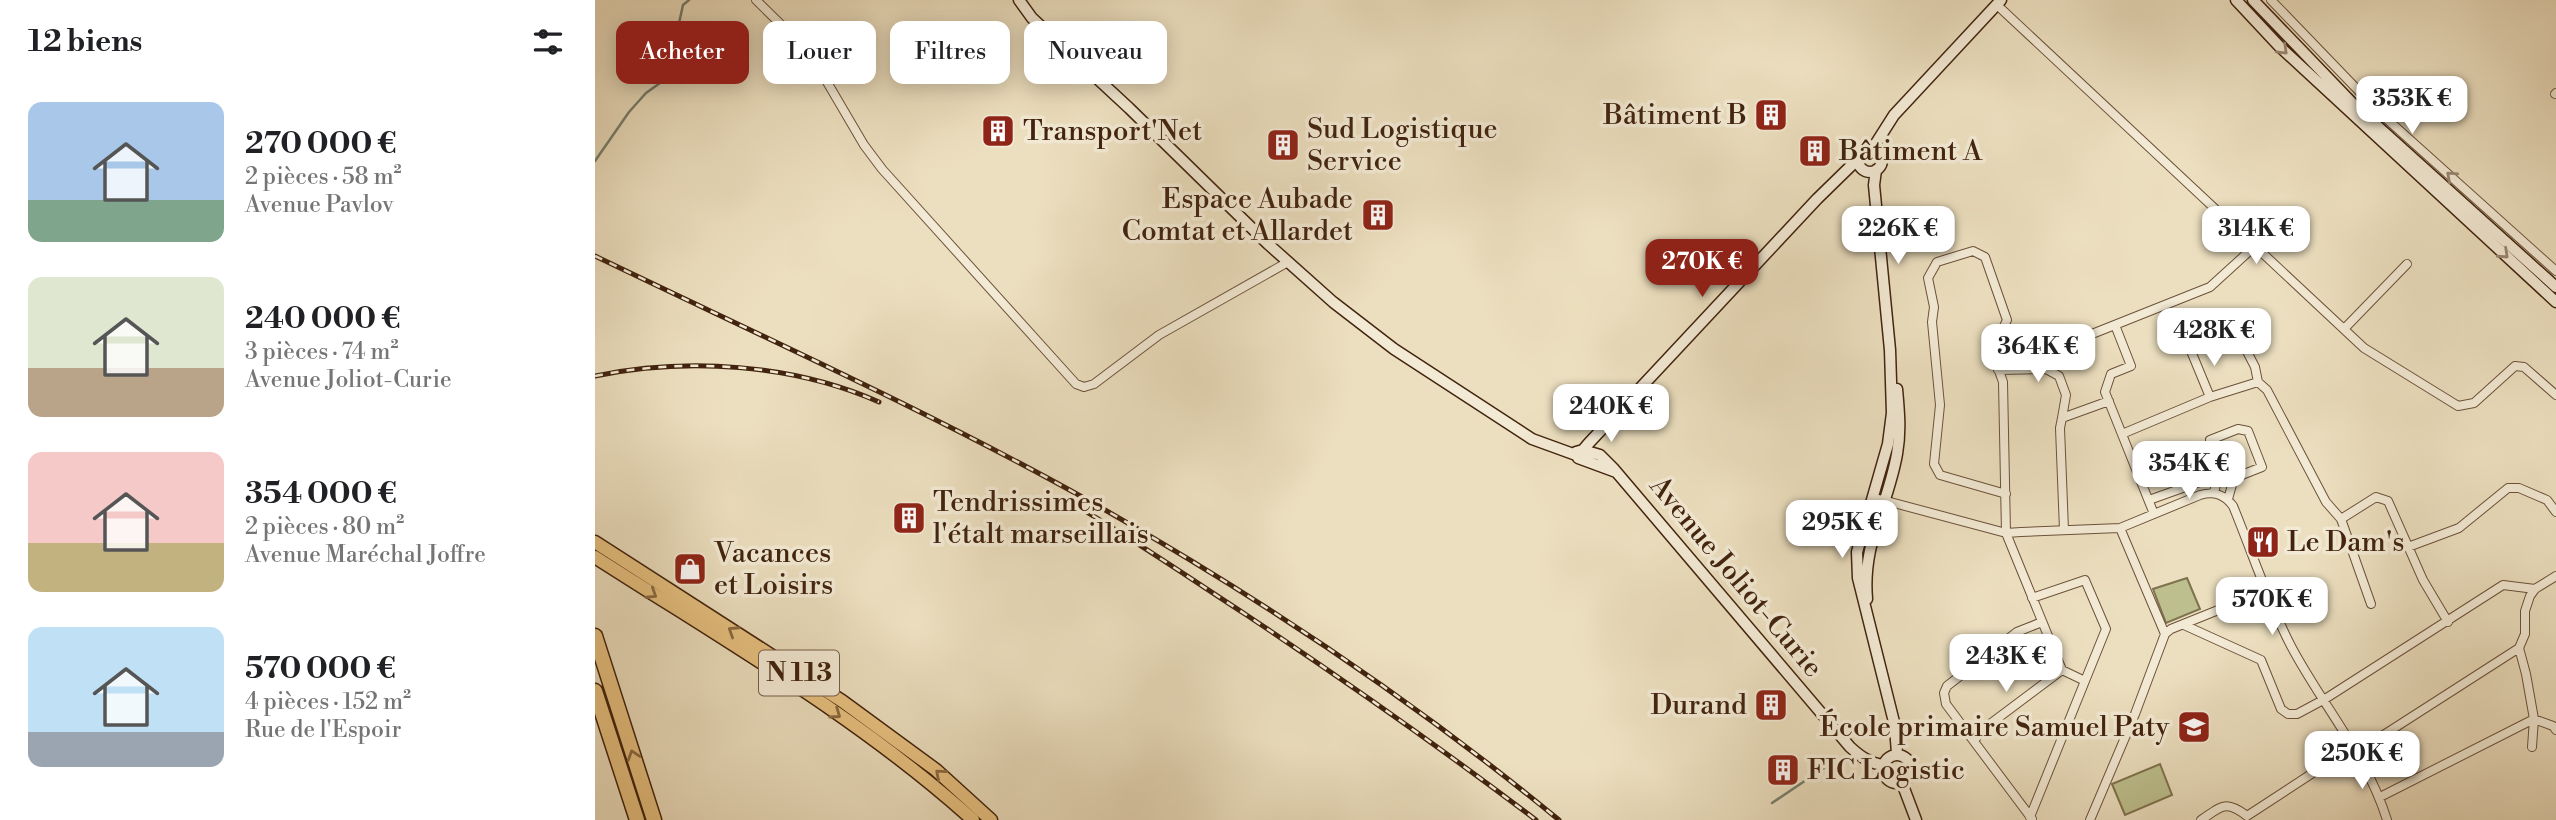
<!DOCTYPE html>
<html lang="fr">
<meta charset="utf-8">
<style>
:root{--surface:#fff;--page:#f6f6f6;--text:#202124;--muted:#757577;--accent:#8f2418}
body{margin:0;font-family:"Libre Bodoni",serif;background:var(--page);color:var(--text);height:100vh;display:flex;flex-direction:column;font-size:26px;white-space:nowrap}
*{box-sizing:border-box;margin:0}
p{font-size:23px;color:var(--muted)}
.icon{flex:none;width:38px;height:38px;fill:none;stroke:currentColor;stroke-width:2;stroke-linecap:round;stroke-linejoin:round}
.map{position:relative;flex:1;overflow:hidden}
.details{display:flex;flex-direction:column;background:var(--surface);width:595px}
.details>*{flex:none}
.hud{position:absolute;left:21px;top:21px;width:665px;height:63px;display:flex;gap:14px}
.price{position:absolute;translate:-50% -60px;padding:0 16px;border-radius:14px;background:#fff;color:#222;font-size:23px;line-height:46px;filter:drop-shadow(0 2px 4px #0008)}
.price::after{content:'';position:absolute;left:50%;top:42px;width:21px;height:16px;margin-left:-10px;background:inherit;clip-path:polygon(0 0,100% 0,50% 100%)}
.price.current{background:var(--accent);color:#fff}
ul{padding:0;list-style:none}
li{display:flex;align-items:center;gap:21px;height:175px;padding:0 28px}
li span{display:grid;place-items:center;flex:none;width:196px;height:140px;border-radius:14px;color:#555}
li>.icon{margin-inline-start:auto}
span .icon{width:84px;height:84px;fill:#fffc;stroke-width:1}
li b{font-size:30px}
h2{display:flex;justify-content:space-between;align-items:center;height:84px;padding:0 28px;font-size:30px}
.chip{padding:0 24px;border-radius:14px;background:var(--surface);box-shadow:0 4px 18px #0003;font-size:24px;line-height:63px}
.chip.current{background:var(--accent);color:#fff}
main{display:flex;flex:1;min-height:0}
.map>svg:first-child{display:block}
.green{fill:#bdc08e;stroke:#7f724e;stroke-width:2}
.lines{fill:none;stroke-linecap:round;stroke-linejoin:round}
.stream{stroke:#767f6f;stroke-width:2.5}
.street-casing{stroke:#6c523a;stroke-width:10}
.secondary-casing{stroke:#41230e;stroke-width:13}
.primary-casing{stroke:#41230e;stroke-width:15}
.highway-casing{stroke:#41230e;stroke-width:17}
.street{stroke:#f3ead5;stroke-width:8}
.secondary{stroke:#f3ead5;stroke-width:10}
.primary{stroke:#e6c080;stroke-width:12}
.highway{stroke:#e6c080;stroke-width:14}
.rail-casing{stroke:#41230e;stroke-width:5}
.rail{stroke:#f3ead5;stroke-width:2.5;stroke-dasharray:8;stroke-linecap:butt}
.oneway{stroke:#9a8672}
.oneway2{stroke:#8b6a41}
.labels{text-anchor:middle;dominant-baseline:central;stroke-width:7;stroke-linejoin:round;paint-order:stroke}
.shield{fill:#f3ead5;stroke:#765f4a;stroke-width:2}
.shield-label{font-size:26px;font-weight:bold;fill:#41230e}
.poi-label{font-size:28px;fill:#41230e;stroke:#f3ead5;text-anchor:start}
.street-label{font-size:28px;fill:#41230e;stroke:#f3ead5}
</style>
<main>
<section class="details">
<h2>12 biens<svg class="icon" aria-label="filters" viewBox="0 0 24 24"><path d="M4 7h16M4 17h16"/><circle cx="9" cy="7" r="2"/><circle cx="15" cy="17" r="2"/></svg></h2>
<ul>
<li><span style="background:linear-gradient(#a9c7e8 70%,#7fa58c 0)"><svg class="icon" aria-label="home" viewBox="0 0 24 24"><path d="M3 11l9-7 9 7M6 9v11h12V9"/></svg></span><div><b>270 000 €</b><p>2 pièces · 58 m²</p><p>Avenue Pavlov</p></div></li>
<li><span style="background:linear-gradient(#dfe7d0 65%,#b9a48a 0)"><svg class="icon" aria-label="home" viewBox="0 0 24 24"><path d="M3 11l9-7 9 7M6 9v11h12V9"/></svg></span><div><b>240 000 €</b><p>3 pièces · 74 m²</p><p>Avenue Joliot-Curie</p></div></li>
<li><span style="background:linear-gradient(#f6c9c9 65%,#c2b280 0)"><svg class="icon" aria-label="home" viewBox="0 0 24 24"><path d="M3 11l9-7 9 7M6 9v11h12V9"/></svg></span><div><b>354 000 €</b><p>2 pièces · 80 m²</p><p>Avenue Maréchal Joffre</p></div></li>
<li><span style="background:linear-gradient(#bfe0f5 75%,#9aa5b1 0)"><svg class="icon" aria-label="home" viewBox="0 0 24 24"><path d="M3 11l9-7 9 7M6 9v11h12V9"/></svg></span><div><b>570 000 €</b><p>4 pièces · 152 m²</p><p>Rue de l'Espoir</p></div></li>
</ul>
</section>
<div class="map">
<svg width="1961" height="820" viewBox="0 0 1961 820">
<rect width="100%" height="100%" fill="#ecdfbf"/>
<filter id="stains"><feTurbulence type="fractalNoise" baseFrequency=".00286" numOctaves="4"/><feColorMatrix values="0 0 0 0 .2 0 0 0 0 .09 0 0 0 0 .02 0 0 0 .5 -.17"/></filter>
<radialGradient id="worn" r=".72"><stop offset=".6" stop-color="#630" stop-opacity="0"/><stop offset="1" stop-color="#630" stop-opacity=".3"/></radialGradient>
<!-- green -->
<path class="green" d="M 1592,578 L 1605,609 L 1571,623 L 1558,589 Z
M 1565,764 L 1577,795 L 1530,815 L 1517,784 Z"/>
<g class="lines">
<!-- stream -->
<path class="stream" d="M 0,161 L 34,112 L 51,93 L 65,83 L 76,59 L 88,5 L 94,0
M 1177,803 L 1238,762"/>
<defs>
<path id="street" d="M 161,0 L 215,53 L 269,145 L 287,169 L 481,384 L 489,387 L 499,384 L 564,335 L 693,262
M 1676,0 L 1784,112 L 1961,271
M 1402,5 L 1769,348 L 1863,406 L 1879,403 L 1920,366 L 1929,367 L 1961,395
M 1960,94 L 1961,93
M 1520,325 L 1536,366 L 1516,374 L 1510,392 L 1559,514
M 1749,329 L 1812,264
M 1642,332 L 1660,367 L 1663,382
M 1487,338 L 1615,287 L 1660,246
M 1596,351 L 1615,397
M 1403,370 L 1451,369 L 1464,376 L 1471,395 L 1467,418
M 1527,434 L 1615,397 L 1663,382 L 1672,390 L 1731,502 L 1746,519 L 1776,604
M 1619,492 L 1624,475 L 1615,440 L 1643,429 L 1653,431 L 1667,467 L 1639,478 L 1633,499
M 1411,494 L 1345,475 L 1339,464 L 1345,405 L 1337,322 L 1339,307 L 1333,278 L 1342,262 L 1378,251 L 1390,257 L 1412,320 C 1400,343 1398,357 1408,382 L 1411,533 L 1467,670 L 1490,681
M 1284,499 L 1411,533 L 1426,532 L 1525,528 L 1605,495 C 1619,491 1629,494 1638,506 C 1657,552 1673,602 1696,646 C 1727,705 1772,755 1792,820
M 1554,500 L 1624,475
M 1746,519 L 1781,497 L 1793,501 L 1828,580 L 1853,622
M 1525,528 L 1570,634
M 1469,530 L 1465,428 L 1467,418 L 1514,401
M 1813,547 L 1864,528 L 1913,488 L 1924,488 L 1952,500 L 1961,512
M 1589,625 L 1666,660 L 1686,709 L 1693,714 L 1702,714 L 1730,699 L 1908,585 L 1940,589
M 1379,741 L 1387,730 L 1467,670
M 1937,747 L 1939,719 L 1931,674 L 1924,648 L 1930,634 L 1930,611 L 1935,596 L 1940,589 L 1961,576
M 1762,752 L 1924,648
M 1785,797 L 1939,719 L 1958,726 L 1961,730
M 1435,817 L 1511,629 L 1490,580 L 1437,598
M 1437,819 L 1351,704 L 1349,693 L 1352,686 L 1422,632 L 1447,622
M 1495,820 L 1540,714 L 1570,634 L 1576,629 L 1673,590
M 1606,820 C 1626,807 1630,799 1652,816 L 1759,746"/>
<path id="secondary" d="M 424,0 L 437,18 L 534,108 L 673,244 L 738,302 L 799,349 L 937,439 L 981,455
M 1641,0 L 1684,46 L 1961,302
M 1658,0 L 1760,106 L 1961,287
M 1278,148 L 1299,115 L 1406,0
M1263 160a12 12 0 1 1 24 0a12 12 0 1 1-24 0Z
M 1281,170 L 1279,185 L 1295,350 L 1297,413 L 1293,444 L 1262,552 L 1263,578 L 1300,726 L 1302,754
M 988,450 L 1005,455 L 1018,468 L 1255,747 C 1265,756 1274,763 1288,765
M 1021,472 L 983,458 L 981,452 L 988,450 L 993,444 L 1222,199 L 1263,159
M 1272,599 C 1267,543 1293,506 1302,454 C 1306,432 1304,411 1302,389
M1288 769a14 14 0 1 1 28 0a14 14 0 1 1-28 0Z
M 1307,783 L 1321,820"/>
<path id="primary" d="M 0,542 L 247,701 L 341,770 L 396,820
M 0,557 C 129,640 264,717 378,820"/>
<path id="highway" d="M 0,636 L 59,820
M 0,691 L 42,820"/>
</defs>
<!-- street casing -->
<use href="#street" class="street-casing"/>
<!-- secondary casing -->
<use href="#secondary" class="secondary-casing"/>
<!-- primary casing -->
<use href="#primary" class="primary-casing"/>
<!-- highway casing -->
<use href="#highway" class="highway-casing"/>
<!-- street -->
<use href="#street" class="street"/>
<!-- secondary -->
<use href="#secondary" class="secondary"/>
<!-- primary -->
<use href="#primary" class="primary"/>
<!-- highway -->
<use href="#highway" class="highway"/>
<defs>
<path id="rail" d="M 0,256 C 164,335 331,410 489,498 C 656,592 817,699 964,820
M 0,376 C 92,357 198,364 284,402
M 470,499 C 532,535 590,575 650,614 C 749,680 846,748 941,820"/>
</defs>
<!-- rail casing -->
<use href="#rail" class="rail-casing"/>
<!-- rail -->
<use href="#rail" class="rail"/>
</g>
<!-- one-way arrows -->
<defs><path id="oneway-chevron" d="M-2-3.5L2.5 0L-2 3.5" fill="none" stroke-width="1.6" stroke-linecap="round" stroke-linejoin="round" transform="scale(1.75)"/></defs>
<g class="oneway">
<use href="#oneway-chevron" transform="translate(1688 50) rotate(44)"/>
<use href="#oneway-chevron" transform="translate(1856 176) rotate(-138)"/>
<use href="#oneway-chevron" transform="translate(1909 254) rotate(43)"/>
</g>
<g class="oneway2">
<use href="#oneway-chevron" transform="translate(57 594) rotate(33)"/>
<use href="#oneway-chevron" transform="translate(138 631) rotate(-147)"/>
<use href="#oneway-chevron" transform="translate(241 714) rotate(35)"/>
<use href="#oneway-chevron" transform="translate(38 755) rotate(-108)"/>
<use href="#oneway-chevron" transform="translate(345 774) rotate(-139)"/>
</g>
<!-- icons -->
<defs>
<symbol id="building-square" viewBox="-11 -11 22 22"><rect x="-9" y="-9" width="18" height="18" rx="4" fill="#8f2418" stroke="#f3ead5"/><path d="M-4-6H4V6H1V3H-1V6H-4ZM-2.5-4.3h1.7v1.8h-1.7ZM.8-4.3h1.7v1.8H.8ZM-2.5-1h1.7V.8h-1.7ZM.8-1h1.7V.8H.8Z" fill="#fff"/></symbol>
<symbol id="restaurant-square" viewBox="-11 -11 22 22"><rect x="-9" y="-9" width="18" height="18" rx="4" fill="#8f2418" stroke="#f3ead5"/><path d="M-5-6h1v4h1v-4h1v4h1v-4h1v5L-1.5 .5V6h-2V.5L-5-1ZM5-6V6H3V1.5H1.5Q1.5-4 5-6Z" fill="#fff"/></symbol>
<symbol id="shop-square" viewBox="-11 -11 22 22"><rect x="-9" y="-9" width="18" height="18" rx="4" fill="#8f2418" stroke="#f3ead5"/><path d="M-5-2.5h2.3a2.7 3.5 0 0 1 5.4 0H5L5.5 6h-11ZM-1.5-2.5h3a1.5 2.3 0 0 0-3 0Z" fill="#fff"/></symbol>
<symbol id="school-square" viewBox="-11 -11 22 22"><rect x="-9" y="-9" width="18" height="18" rx="4" fill="#8f2418" stroke="#f3ead5"/><path d="M0-5L7-2L0 1L-7-2ZM-4 1L0 2.5L4 1V4Q0 6-4 4Z" fill="#fff"/></symbol>
</defs>
<g fill-rule="evenodd">
<use href="#building-square" x="1157" y="96" width="38" height="38"/>
<use href="#building-square" x="384" y="112" width="38" height="38"/>
<use href="#building-square" x="669" y="126" width="38" height="38"/>
<use href="#building-square" x="1201" y="132" width="38" height="38"/>
<use href="#building-square" x="764" y="196" width="38" height="38"/>
<use href="#building-square" x="295" y="499" width="38" height="38"/>
<use href="#restaurant-square" x="1649" y="523" width="38" height="38"/>
<use href="#shop-square" x="76" y="550" width="38" height="38"/>
<use href="#building-square" x="1157" y="686" width="38" height="38"/>
<use href="#school-square" x="1580" y="708" width="38" height="38"/>
<use href="#building-square" x="1169" y="751" width="38" height="38"/>
</g>
<g class="labels">
<!-- shield labels -->
<rect class="shield" x="164" y="650.5" width="80" height="45" rx="5"/>
<g class="shield-label">
<text x="204" y="673">N 113</text>
</g>
<!-- poi labels -->
<g class="poi-label">
<text x="1152" y="115" text-anchor="end">Bâtiment B</text>
<text x="712" y="129">Sud Logistique<tspan x="712" dy="32">Service</tspan></text>
<text x="428" y="131">Transport'Net</text>
<text x="1244" y="151">Bâtiment A</text>
<text x="758" y="199" text-anchor="end">Espace Aubade<tspan x="758" dy="32">Comtat et Allardet</tspan></text>
<text x="338" y="502">Tendrissimes<tspan x="338" dy="32">l'étalt marseillais</tspan></text>
<text x="1692" y="542">Le Dam's</text>
<text x="119" y="553">Vacances<tspan x="119" dy="32">et Loisirs</tspan></text>
<text x="1152" y="705" text-anchor="end">Durand</text>
<text x="1574" y="727" text-anchor="end">École primaire Samuel Paty</text>
<text x="1212" y="770">FIC Logistic</text>
</g>
<!-- street labels -->
<g class="street-label">
<text transform="translate(1141 577) rotate(50)">Avenue Joliot-Curie</text>
</g>
</g>
<rect width="100%" height="100%" filter="url(#stains)"/>
<rect width="100%" height="100%" fill="url(#worn)"/>
</svg>
<b class="price" style="left:1817px;top:136px">353K €</b>
<b class="price" style="left:1303px;top:266px">226K €</b>
<b class="price" style="left:1661px;top:266px">314K €</b>
<b class="price current" style="left:1107px;top:299px">270K €</b>
<b class="price" style="left:1619px;top:368px">428K €</b>
<b class="price" style="left:1443px;top:384px">364K €</b>
<b class="price" style="left:1016px;top:444px">240K €</b>
<b class="price" style="left:1594px;top:501px">354K €</b>
<b class="price" style="left:1247px;top:560px">295K €</b>
<b class="price" style="left:1677px;top:637px">570K €</b>
<b class="price" style="left:1411px;top:694px">243K €</b>
<b class="price" style="left:1767px;top:791px">250K €</b>
<div class="hud">
<a class="chip current">Acheter</a>
<a class="chip">Louer</a>
<a class="chip">Filtres</a>
<a class="chip">Nouveau</a>
</div>
</div>
</main>
